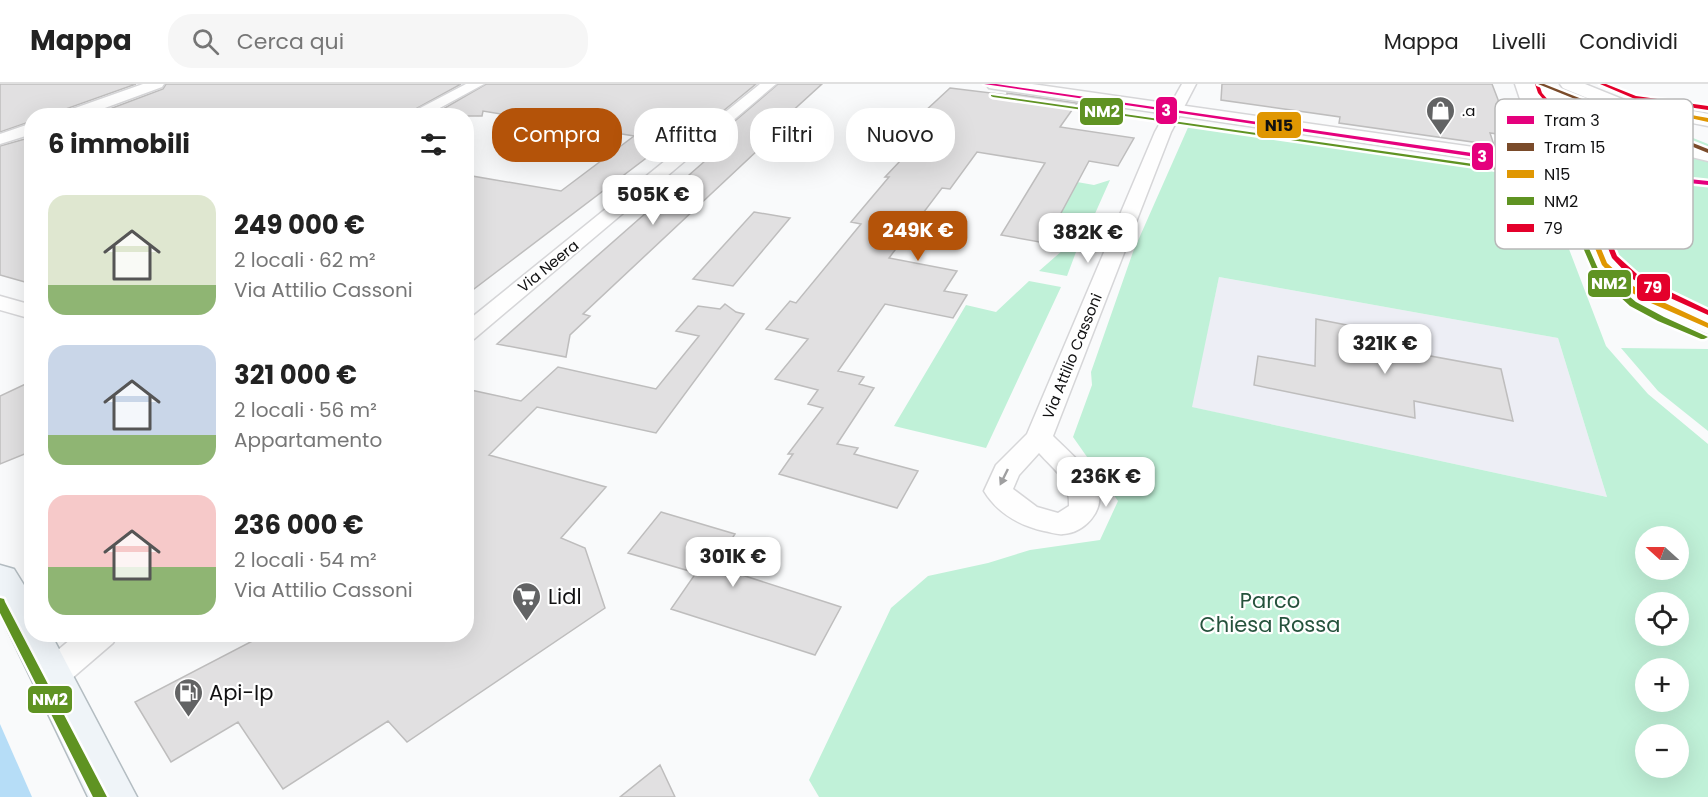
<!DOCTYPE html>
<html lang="it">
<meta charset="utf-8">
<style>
:root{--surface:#fff;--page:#f6f6f6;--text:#222;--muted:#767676;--line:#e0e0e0;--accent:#b45309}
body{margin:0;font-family:Poppins,sans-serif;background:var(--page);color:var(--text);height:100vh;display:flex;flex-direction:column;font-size:22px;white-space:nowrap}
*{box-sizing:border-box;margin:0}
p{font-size:20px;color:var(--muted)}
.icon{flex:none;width:33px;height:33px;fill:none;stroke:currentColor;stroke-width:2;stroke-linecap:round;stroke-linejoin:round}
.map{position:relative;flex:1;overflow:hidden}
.side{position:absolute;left:24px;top:24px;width:450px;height:534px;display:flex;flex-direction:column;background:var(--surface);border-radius:24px;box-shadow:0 6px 24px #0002}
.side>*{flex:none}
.hud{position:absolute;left:492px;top:24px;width:570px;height:54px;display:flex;gap:12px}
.needle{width:39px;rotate:291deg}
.controls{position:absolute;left:1635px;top:442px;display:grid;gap:12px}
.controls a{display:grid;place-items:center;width:54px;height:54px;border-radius:50%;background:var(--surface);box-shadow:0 6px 24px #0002;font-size:30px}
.price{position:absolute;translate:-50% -51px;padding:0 14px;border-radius:12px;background:#fff;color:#222;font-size:20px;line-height:39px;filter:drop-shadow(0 2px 3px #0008)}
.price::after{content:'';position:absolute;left:50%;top:36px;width:18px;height:14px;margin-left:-9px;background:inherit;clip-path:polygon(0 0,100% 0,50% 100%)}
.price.active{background:var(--accent);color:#fff}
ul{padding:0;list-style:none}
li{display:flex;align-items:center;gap:18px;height:150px;padding:0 24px}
li span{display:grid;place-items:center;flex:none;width:168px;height:120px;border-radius:18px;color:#555}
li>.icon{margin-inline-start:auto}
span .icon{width:72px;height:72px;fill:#fffc;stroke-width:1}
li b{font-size:26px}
h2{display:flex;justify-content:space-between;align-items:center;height:72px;padding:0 24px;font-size:26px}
.pill{padding:0 21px;border-radius:24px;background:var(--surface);box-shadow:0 6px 24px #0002;font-size:21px;line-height:54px}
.pill.active{background:var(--accent);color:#fff}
header{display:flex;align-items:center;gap:36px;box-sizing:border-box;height:84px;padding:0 30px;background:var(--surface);border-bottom:2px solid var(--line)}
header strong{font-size:28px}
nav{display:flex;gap:33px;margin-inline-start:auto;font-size:21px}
.search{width:420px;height:54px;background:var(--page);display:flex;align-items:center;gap:15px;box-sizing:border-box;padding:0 21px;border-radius:24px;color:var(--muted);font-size:22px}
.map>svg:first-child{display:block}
.built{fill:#edeef5}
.green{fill:#c0f1d8;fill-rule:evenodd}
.water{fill:#b6ddf7}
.building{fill:#e1e0e1;stroke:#bebdbd;stroke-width:1.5}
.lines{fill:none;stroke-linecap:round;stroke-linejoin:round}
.minor-casing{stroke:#d6d6d8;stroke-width:3}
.tertiary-casing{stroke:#d6d6d8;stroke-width:3}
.secondary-casing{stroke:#d6d6d8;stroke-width:3}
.primary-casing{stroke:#b4bdc2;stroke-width:3}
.minor{fill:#fefefe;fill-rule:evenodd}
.tertiary{fill:#fefefe;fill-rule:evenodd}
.secondary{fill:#fefefe;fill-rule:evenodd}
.primary{fill:#eff4f8;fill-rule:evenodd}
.bus-1-casing{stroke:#fff;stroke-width:5}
.bus-2-casing{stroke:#fff;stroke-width:5}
.bus-3-casing{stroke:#fff;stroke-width:5}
.bus-1{fill:#e09702;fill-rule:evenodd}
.bus-2{fill:#5f9322;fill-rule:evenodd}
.bus-3{fill:#e4002b;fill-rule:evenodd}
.tram-1-casing{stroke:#fff;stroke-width:5}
.tram-2-casing{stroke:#fff;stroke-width:5}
.tram-1{fill:#e5007d;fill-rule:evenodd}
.tram-2{fill:#7a4b2a;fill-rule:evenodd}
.oneway{fill:#9f9fa0}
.labels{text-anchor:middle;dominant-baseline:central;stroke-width:4.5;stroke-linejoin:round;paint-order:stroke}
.far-poi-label{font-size:15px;fill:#111112;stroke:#fff;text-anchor:start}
.far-street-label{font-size:15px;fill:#111112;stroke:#fff}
.near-poi-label{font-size:21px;fill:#111112;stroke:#fff;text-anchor:start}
.near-park-label{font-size:21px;fill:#25523c;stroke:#fff}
.key{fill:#fff;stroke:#b8b8b8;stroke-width:1.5}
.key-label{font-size:16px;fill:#111112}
.line-badge{stroke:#fff;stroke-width:2}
.badge-label{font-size:16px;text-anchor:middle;font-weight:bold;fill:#fff}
.pale-badge-label{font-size:16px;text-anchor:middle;font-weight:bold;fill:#111}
</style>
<header>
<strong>Mappa</strong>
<div class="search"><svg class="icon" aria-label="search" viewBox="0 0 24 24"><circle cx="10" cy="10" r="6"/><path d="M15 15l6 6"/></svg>Cerca qui</div>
<nav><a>Mappa</a><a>Livelli</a><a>Condividi</a></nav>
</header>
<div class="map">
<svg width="1708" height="713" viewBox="0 0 1708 713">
<rect width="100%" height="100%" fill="#f9fafb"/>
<!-- built -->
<path class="built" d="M 1501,24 L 1535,29 L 1546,56 L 1477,47 Z
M 1219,193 L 1558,254 L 1607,413 L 1191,323 Z"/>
<!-- green -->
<path class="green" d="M 1587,25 L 1633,30 L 1708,60 L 1708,68 L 1673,59 Z
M 1562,27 L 1605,45 L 1708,76 L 1708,235 L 1653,210 L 1617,183 L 1553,36 L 1553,32 Z
M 1190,39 L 1522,87 L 1543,97 L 1606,262 L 1648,310 L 1708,360 L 1708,713 L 819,713 L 809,696 L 891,524 L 928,492 L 988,479 L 1030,466 L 1100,456 L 1118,417 L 1073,353 L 1092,301 L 1091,288 L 1133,168 ZM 1219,193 L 1558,254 L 1607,413 L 1192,323 ZM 1646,453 L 1678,453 L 1678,486 L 1646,486 ZM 1646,519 L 1678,519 L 1678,552 L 1646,552 ZM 1646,585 L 1678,585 L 1678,618 L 1646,618 ZM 1646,651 L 1678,651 L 1678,684 L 1646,684 Z
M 1110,96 L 1081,161 L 1047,155 L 1077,98 L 1094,101 Z
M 1063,166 L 1076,168 L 1067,192 L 1039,187 Z
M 1029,197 L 1061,203 L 986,364 L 894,342 L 966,221 L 996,228 Z
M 1621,264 L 1708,265 L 1708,347 L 1658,307 Z"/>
<!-- water -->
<path class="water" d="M 0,640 L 32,713 L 0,713 Z"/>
<!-- building -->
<path class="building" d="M 0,0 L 136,0 L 60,27 L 58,32 L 32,32 L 32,37 L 0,48 Z
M 166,0 L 461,0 L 403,32 L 91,32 L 163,5 Z
M 486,0 L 756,0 L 705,42 L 699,34 L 466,211 L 466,91 L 561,107 L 634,52 L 483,27 L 482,32 L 431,32 Z
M 778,0 L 822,0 L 753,63 L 760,64 L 583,230 L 590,232 L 570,251 L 566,273 L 497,260 L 722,62 L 715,54 Z
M 1222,0 L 1492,0 L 1512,52 L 1490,49 L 1494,61 L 1339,39 L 1340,33 L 1221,16 Z
M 950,4 L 1007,11 L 1007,9 L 1077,19 L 1060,43 L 1134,54 L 1118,82 L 1089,77 L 1045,159 L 1001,151 L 1045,79 L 977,68 L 950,105 L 942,104 L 889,174 L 957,187 L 944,207 L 967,211 L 953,234 L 885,220 L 838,287 L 864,293 L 859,300 L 874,304 L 837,360 L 858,364 L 854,370 L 918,387 L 897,424 L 779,390 L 793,370 L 788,370 L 823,324 L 808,320 L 818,306 L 775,295 L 808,255 L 766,245 L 790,217 L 796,219 L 861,140 L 851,138 L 889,93 L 885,93 L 918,58 L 896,54 Z
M 32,53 L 32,200 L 0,191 L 0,62 Z
M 754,128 L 790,134 L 733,202 L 693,195 Z
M 725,220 L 736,228 L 744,230 L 656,349 L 537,323 L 489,371 L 606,403 L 561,454 L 585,464 L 605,524 L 407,658 L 388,637 L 283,705 L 238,638 L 171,678 L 135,618 L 266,550 L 466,550 L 466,305 L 521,317 L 558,283 L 656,305 L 699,252 L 676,247 L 698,222 L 720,225 Z
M 1316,235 L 1408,253 L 1409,268 L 1501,285 L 1513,337 L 1414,317 L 1415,334 L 1254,301 L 1258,272 L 1315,282 Z
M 32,297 L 32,367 L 0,380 L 0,312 Z
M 661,428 L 735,450 L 714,482 L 841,523 L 815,571 L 671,525 L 696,489 L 628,469 Z
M 660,681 L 675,713 L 620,713 Z"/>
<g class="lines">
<defs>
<path id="minor" d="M 143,0 L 164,0 L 162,3 L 83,32 L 60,32 L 61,29 Z
M 466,0 L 484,0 L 425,32 L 405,32 Z
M 760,0 L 776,0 L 474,255 L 466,257 L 466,238 Z
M 1182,0 L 1196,0 L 1171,48 L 1053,352 C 1067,366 1091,386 1098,405 C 1105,427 1084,449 1063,450 C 1057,451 1050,448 1044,447 C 1019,441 998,430 984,407 L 996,381 L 1027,350 L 1155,48 ZM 1039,369 C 1056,388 1070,395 1069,422 L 1058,429 L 1037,423 L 1013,405 L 1019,391 Z
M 32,39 L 32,50 L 0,60 L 0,50 Z
M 0,212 L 32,221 L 32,235 L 0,226 Z
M 77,550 L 118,550 L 113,559 L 63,602 L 51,606 L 39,602 L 33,592 L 39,582 Z"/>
<path id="tertiary" d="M 986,0 L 1032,0 L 1550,74 L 1534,32 L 1520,15 L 1515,0 L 1533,0 L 1538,14 L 1545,22 C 1584,7 1667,22 1708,30 L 1708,42 C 1672,35 1585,18 1553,32 L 1615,177 L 1636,196 L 1708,232 L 1708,250 L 1637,220 L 1618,208 L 1595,185 L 1555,87 L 995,5 L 989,4 Z"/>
<path id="secondary" d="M 1516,0 L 1538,0 L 1621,38 L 1708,65 L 1708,77 C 1652,64 1599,46 1547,19 C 1537,14 1522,9 1516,0 Z
M 1560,0 L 1585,0 L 1674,36 L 1677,40 L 1674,44 L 1660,44 L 1563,4 Z"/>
<path id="primary" d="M 0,481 L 14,485 L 32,514 L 32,550 L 51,550 L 137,713 L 88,713 L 0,530 Z"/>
</defs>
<!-- minor casing -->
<use href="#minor" class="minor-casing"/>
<!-- tertiary casing -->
<use href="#tertiary" class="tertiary-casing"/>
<!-- secondary casing -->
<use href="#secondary" class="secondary-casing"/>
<!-- primary casing -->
<use href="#primary" class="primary-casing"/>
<!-- minor -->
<use href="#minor" class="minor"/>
<!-- tertiary -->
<use href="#tertiary" class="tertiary"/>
<!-- secondary -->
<use href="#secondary" class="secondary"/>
<!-- primary -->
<use href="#primary" class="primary"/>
<defs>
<path id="bus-1" d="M 993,0 L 1005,0 L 1560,80 L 1540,31 C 1581,8 1664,26 1708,34 L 1708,38 C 1658,28 1595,13 1546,32 L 1607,179 L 1630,200 L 1650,212 L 1708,239 L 1708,244 L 1644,216 L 1624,204 L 1602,181 L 1562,84 Z"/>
<path id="bus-2" d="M 991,11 L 1557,92 L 1599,187 L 1636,218 L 1664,233 L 1708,253 L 1704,255 L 1701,255 L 1658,237 L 1630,222 L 1594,189 L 1553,94 L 993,13 L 991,12 Z
M 0,514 L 4,515 L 5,518 L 107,713 L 93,713 L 0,529 Z"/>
<path id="bus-3" d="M 1535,0 L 1539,0 L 1542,9 L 1557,26 L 1617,172 L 1637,190 L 1656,201 L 1708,226 L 1708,231 L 1650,205 L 1631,194 L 1612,174 L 1552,26 L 1538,9 Z
M 1600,0 L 1606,0 L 1636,12 L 1708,22 L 1708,26 L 1635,15 Z"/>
</defs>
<!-- bus-1 casing -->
<use href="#bus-1" class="bus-1-casing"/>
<!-- bus-2 casing -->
<use href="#bus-2" class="bus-2-casing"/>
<!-- bus-3 casing -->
<use href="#bus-3" class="bus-3-casing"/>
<!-- bus-1 -->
<use href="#bus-1" class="bus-1"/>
<!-- bus-2 -->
<use href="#bus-2" class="bus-2"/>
<!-- bus-3 -->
<use href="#bus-3" class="bus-3"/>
<defs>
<path id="tram-1" d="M 984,0 L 996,0 L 1556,81 L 1708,97 L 1708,101 L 1556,85 Z"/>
<path id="tram-2" d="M 1538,0 L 1544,0 L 1708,65 L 1708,69 Z"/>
</defs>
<!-- tram-1 casing -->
<use href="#tram-1" class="tram-1-casing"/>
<!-- tram-2 casing -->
<use href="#tram-2" class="tram-2-casing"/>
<!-- tram-1 -->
<use href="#tram-1" class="tram-1"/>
<!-- tram-2 -->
<use href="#tram-2" class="tram-2"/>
</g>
<!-- one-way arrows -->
<defs><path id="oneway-solid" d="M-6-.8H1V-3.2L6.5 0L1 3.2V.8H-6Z" transform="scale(1.5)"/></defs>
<use class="oneway" href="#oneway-solid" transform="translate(1004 393) rotate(116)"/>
<!-- icons -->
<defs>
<symbol id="shop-pin" viewBox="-11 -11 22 30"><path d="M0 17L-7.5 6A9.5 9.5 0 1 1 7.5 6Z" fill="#626364" stroke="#fff"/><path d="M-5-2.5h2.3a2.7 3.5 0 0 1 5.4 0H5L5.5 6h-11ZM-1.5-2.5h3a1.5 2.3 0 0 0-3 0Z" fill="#fff"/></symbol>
<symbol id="supermarket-pin" viewBox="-11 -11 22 30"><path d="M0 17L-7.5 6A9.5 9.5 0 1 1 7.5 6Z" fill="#626364" stroke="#fff"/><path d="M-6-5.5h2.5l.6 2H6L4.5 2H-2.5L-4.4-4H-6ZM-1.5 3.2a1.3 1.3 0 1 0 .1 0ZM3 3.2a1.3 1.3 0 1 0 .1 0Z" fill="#fff"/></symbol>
<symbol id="fuel-pin" viewBox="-11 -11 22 30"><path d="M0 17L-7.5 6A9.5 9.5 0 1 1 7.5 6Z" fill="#626364" stroke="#fff"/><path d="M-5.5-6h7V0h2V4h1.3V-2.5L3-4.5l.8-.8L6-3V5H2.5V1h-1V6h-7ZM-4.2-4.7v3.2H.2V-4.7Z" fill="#fff"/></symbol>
</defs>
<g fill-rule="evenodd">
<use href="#shop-pin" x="1424" y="10" width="33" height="45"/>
<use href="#supermarket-pin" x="510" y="496" width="33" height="45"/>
<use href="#fuel-pin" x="172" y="592" width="33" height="45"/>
</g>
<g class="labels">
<!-- far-poi labels -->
<g class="far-poi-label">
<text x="1462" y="26">.a</text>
</g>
<!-- far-street labels -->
<g class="far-street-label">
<text transform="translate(548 182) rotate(-39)">Via Neera</text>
<text transform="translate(1072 272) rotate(-68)">Via Attilio Cassoni</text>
</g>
<!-- near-poi labels -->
<g class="near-poi-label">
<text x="548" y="512">Lidl</text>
<text x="209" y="608">Api-Ip</text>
</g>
<!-- near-park labels -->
<g class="near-park-label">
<text x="1270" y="516">Parco<tspan x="1270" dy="24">Chiesa Rossa</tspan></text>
</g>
</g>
<!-- legend -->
<rect x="1495" y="15" width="198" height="150" rx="9" class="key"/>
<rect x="1507" y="32" width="27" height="8" fill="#e5007d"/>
<rect x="1507" y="59" width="27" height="8" fill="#7a4b2a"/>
<rect x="1507" y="86" width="27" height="8" fill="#e09702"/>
<rect x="1507" y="113" width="27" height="8" fill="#5f9322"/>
<rect x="1507" y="140" width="27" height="8" fill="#e4002b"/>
<g class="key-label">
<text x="1544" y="42">Tram 3</text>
<text x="1544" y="69">Tram 15</text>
<text x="1544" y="96">N15</text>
<text x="1544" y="123">NM2</text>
<text x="1544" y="150">79</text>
</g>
<g class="line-badge">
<rect x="1155" y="12" width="23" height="29" rx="6" fill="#e5007d"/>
<rect x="1079" y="13" width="45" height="29" rx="6" fill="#5f9322"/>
<rect x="1256" y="27" width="46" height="28" rx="6" fill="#e09702"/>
<rect x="1471" y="58" width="23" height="29" rx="6" fill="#e5007d"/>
<rect x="1587" y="185" width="45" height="29" rx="6" fill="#5f9322"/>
<rect x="1636" y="189" width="35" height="29" rx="6" fill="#e4002b"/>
<rect x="27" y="601" width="46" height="29" rx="6" fill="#5f9322"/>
</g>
<g class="badge-label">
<text x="1166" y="32">3</text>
<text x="1102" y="33">NM2</text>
<text x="1482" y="78">3</text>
<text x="1609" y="205">NM2</text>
<text x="1653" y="209">79</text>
<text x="50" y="621">NM2</text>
</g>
<g class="pale-badge-label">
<text x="1279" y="47">N15</text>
</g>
</svg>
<div class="controls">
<a><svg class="needle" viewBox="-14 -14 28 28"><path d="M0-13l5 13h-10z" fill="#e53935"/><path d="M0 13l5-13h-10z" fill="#767676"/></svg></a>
<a><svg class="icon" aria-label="locate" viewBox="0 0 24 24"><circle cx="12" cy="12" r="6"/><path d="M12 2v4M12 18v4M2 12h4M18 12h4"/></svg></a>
<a>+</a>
<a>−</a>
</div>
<b class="price" style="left:653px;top:142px">505K €</b>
<b class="price active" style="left:918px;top:178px">249K €</b>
<b class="price" style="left:1088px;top:180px">382K €</b>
<b class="price" style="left:1385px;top:291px">321K €</b>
<b class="price" style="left:1106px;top:424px">236K €</b>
<b class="price" style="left:733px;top:504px">301K €</b>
<div class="hud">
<a class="pill active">Compra</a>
<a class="pill">Affitta</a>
<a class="pill">Filtri</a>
<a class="pill">Nuovo</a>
</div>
<section class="side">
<h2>6 immobili<svg class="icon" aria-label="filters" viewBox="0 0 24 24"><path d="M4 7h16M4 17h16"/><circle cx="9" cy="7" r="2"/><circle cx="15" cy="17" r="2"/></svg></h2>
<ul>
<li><span style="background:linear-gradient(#dfe7d0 75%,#8fb573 0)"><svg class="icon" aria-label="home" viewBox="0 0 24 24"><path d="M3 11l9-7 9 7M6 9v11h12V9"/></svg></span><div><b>249 000 €</b><p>2 locali · 62 m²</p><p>Via Attilio Cassoni</p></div></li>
<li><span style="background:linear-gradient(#c9d6e8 75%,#8fb573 0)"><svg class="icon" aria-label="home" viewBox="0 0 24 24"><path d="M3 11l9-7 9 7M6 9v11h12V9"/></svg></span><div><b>321 000 €</b><p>2 locali · 56 m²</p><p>Appartamento</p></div></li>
<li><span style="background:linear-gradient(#f6c9c9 60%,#8fb573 0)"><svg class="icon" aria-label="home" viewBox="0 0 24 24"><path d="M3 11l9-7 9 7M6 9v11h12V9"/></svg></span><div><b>236 000 €</b><p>2 locali · 54 m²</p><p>Via Attilio Cassoni</p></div></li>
</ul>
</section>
</div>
